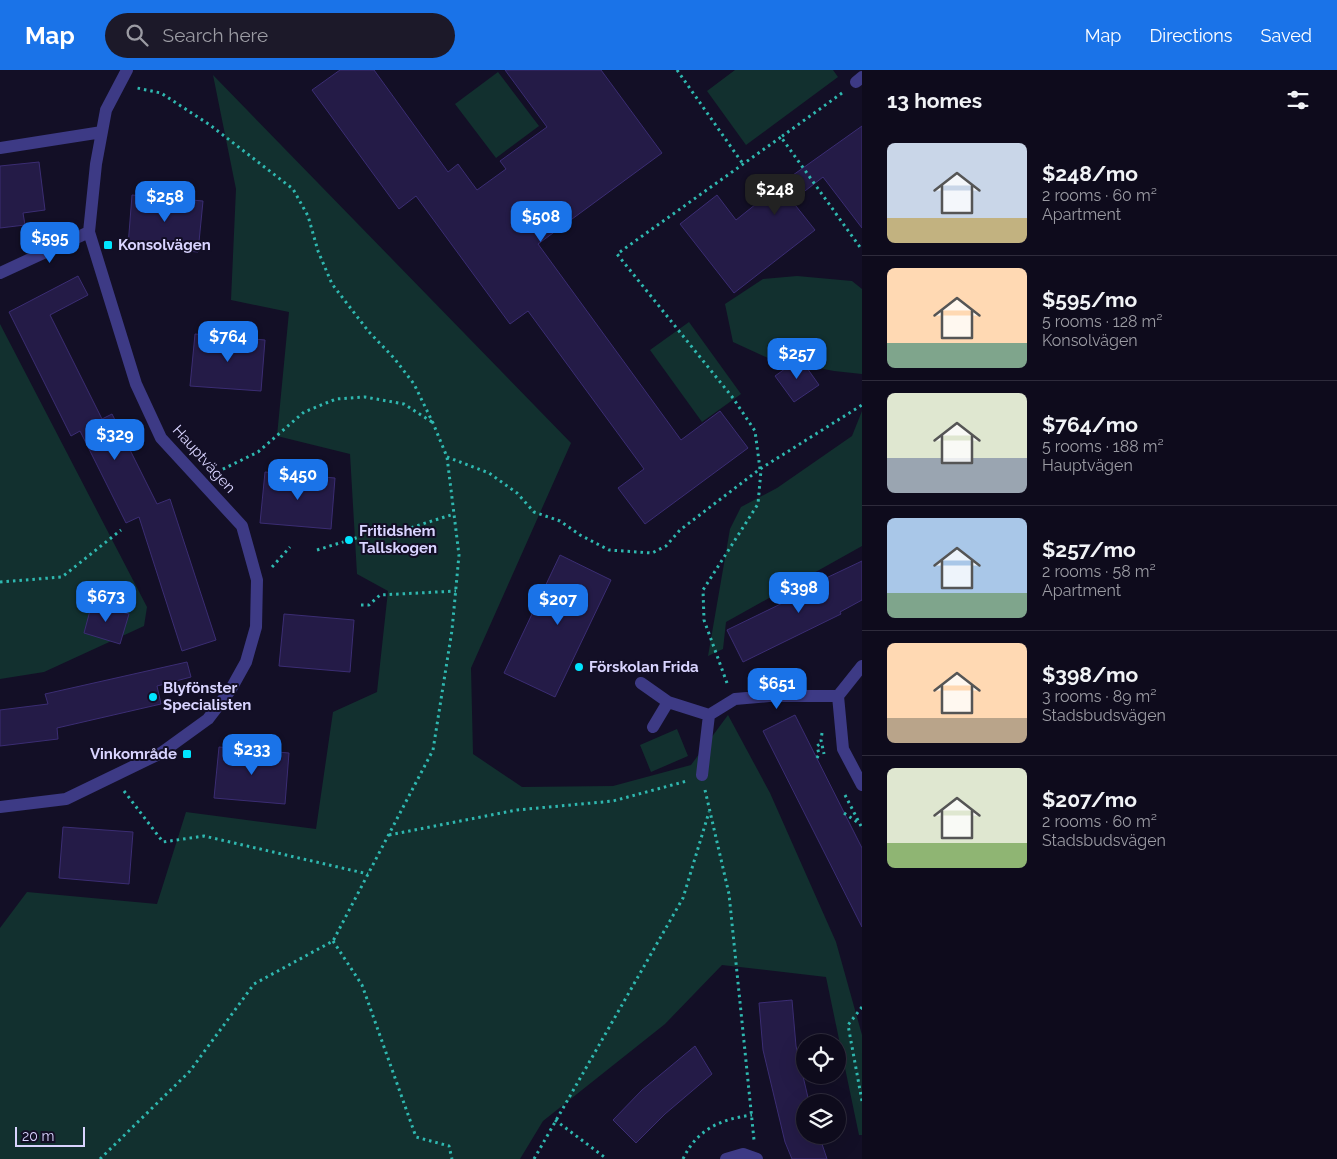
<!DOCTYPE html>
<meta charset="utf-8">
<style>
:root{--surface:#0e0b1c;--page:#1c1929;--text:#f1f3f6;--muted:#9b9ba3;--line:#2e2b3b;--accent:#1a73e8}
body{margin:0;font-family:Raleway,sans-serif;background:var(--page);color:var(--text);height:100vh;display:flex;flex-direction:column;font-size:19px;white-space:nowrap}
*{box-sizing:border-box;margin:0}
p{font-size:16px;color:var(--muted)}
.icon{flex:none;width:28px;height:28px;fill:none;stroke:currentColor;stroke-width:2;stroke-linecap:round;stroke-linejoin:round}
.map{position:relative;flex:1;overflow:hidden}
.drawer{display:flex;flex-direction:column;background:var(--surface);width:475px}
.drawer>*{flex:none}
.fabs{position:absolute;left:796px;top:964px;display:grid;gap:10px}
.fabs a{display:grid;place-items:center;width:50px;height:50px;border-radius:50%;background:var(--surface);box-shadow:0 5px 20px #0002,0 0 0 1px var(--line);font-size:25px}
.scale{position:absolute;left:15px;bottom:12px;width:70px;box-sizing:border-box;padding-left:5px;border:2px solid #d9d4ff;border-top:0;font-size:14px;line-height:18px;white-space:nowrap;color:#d9d4ff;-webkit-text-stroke:4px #130f26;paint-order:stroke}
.price{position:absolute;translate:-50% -42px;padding:0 11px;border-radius:10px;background:var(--accent);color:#fff;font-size:16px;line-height:32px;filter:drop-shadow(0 1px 2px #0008)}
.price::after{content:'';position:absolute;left:50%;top:30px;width:15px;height:11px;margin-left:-8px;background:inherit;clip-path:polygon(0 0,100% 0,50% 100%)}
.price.on{background:#222;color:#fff}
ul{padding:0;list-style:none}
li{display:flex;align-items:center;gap:15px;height:125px;padding:0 25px}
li+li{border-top:1px solid var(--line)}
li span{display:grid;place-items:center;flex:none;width:140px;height:100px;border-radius:8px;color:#555}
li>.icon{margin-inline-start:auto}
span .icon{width:60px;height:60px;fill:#fffc;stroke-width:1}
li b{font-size:21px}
h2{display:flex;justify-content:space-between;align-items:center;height:60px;padding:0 25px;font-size:21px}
header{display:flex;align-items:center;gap:30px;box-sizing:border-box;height:70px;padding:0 25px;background:var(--accent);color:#fff}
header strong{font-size:24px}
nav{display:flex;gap:28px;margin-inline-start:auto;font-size:18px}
.search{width:350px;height:45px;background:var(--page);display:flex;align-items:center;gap:12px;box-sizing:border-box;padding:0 18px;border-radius:28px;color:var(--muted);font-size:19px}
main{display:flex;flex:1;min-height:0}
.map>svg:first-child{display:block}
.green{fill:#12302f}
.building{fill:#241b47;stroke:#3b2d73}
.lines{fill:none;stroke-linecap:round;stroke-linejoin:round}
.path{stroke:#2fb8b0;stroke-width:3;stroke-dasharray:2.5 4;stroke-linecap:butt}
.minor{stroke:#3d3a85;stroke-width:12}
.poi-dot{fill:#00e5ff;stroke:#130f26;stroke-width:2}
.labels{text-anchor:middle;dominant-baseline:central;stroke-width:4;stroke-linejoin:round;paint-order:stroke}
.poi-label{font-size:15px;font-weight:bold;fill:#d9d4ff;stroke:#130f26;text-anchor:start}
.street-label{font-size:15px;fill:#d9d4ff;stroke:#130f26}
</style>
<header>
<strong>Map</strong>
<div class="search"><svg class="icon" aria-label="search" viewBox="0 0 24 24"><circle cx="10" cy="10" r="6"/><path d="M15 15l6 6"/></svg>Search here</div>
<nav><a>Map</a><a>Directions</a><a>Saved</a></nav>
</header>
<main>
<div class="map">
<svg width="862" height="1089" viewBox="0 0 862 1089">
<rect width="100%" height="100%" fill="#130f26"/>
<!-- green -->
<path class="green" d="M 735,0 L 833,0 L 838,7 L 746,75 L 707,21 Z
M 498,2 L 539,56 L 496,88 L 455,34 Z
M 213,5 L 571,373 L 471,598 L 473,684 L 522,717 L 613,716 L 691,695 L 728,645 L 770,723 L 836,872 L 862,965 L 862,1065 L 859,1065 L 826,907 L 722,895 L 665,954 L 543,1051 L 520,1089 L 0,1089 L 0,858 L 27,822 L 157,834 L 186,742 L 316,759 L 333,642 L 377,622 L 388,521 L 357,504 L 350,384 L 277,366 L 289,242 L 231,230 L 236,119 Z
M 797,206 L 852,211 L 862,219 L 862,304 L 834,301 L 768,288 L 733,272 L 725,234 L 763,209 Z
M 689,252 L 741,324 L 702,352 L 650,280 Z
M 0,254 L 147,537 L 144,556 L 44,602 L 0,609 Z
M 862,341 L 862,476 L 726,552 L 723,579 L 708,586 L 730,459 L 741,437 L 777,418 L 852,366 Z
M 677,659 L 688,686 L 651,702 L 640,675 Z"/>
<!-- building -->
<path class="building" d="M 340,0 L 374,0 L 448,102 L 458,94 L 477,120 L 506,99 L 500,91 L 547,57 L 505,0 L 601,0 L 662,83 L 538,174 L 681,370 L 720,341 L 748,378 L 645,454 L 618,418 L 644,399 L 528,241 L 510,254 L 416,126 L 399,139 L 312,20 Z
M 862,56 L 862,158 L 823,107 L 792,131 L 815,160 L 734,223 L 680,154 L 717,125 L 736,150 L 786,110 Z
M 39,92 L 45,140 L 23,143 L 25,155 L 0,158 L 0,96 Z
M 132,125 L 203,131 L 198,182 L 128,176 Z
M 78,206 L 88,225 L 50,245 L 102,349 L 112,344 L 157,434 L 170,429 L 216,570 L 182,581 L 139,447 L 126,453 L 80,361 L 71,366 L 9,242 Z
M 195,264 L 265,270 L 261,321 L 190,316 Z
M 800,288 L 819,315 L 794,332 L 775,306 Z
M 265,402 L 335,408 L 331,459 L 260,453 Z
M 560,485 L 611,510 L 555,627 L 504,603 Z
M 862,491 L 862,530 L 840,542 L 841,544 L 743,592 L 727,560 L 826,512 L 824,509 Z
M 92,533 L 129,544 L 120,574 L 84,563 Z
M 284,544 L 354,550 L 350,602 L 279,596 Z
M 187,592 L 191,607 L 157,616 L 161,634 L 57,658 L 58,669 L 0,676 L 0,640 L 48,634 L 45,624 Z
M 795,645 L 862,778 L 862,857 L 763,661 Z
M 219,677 L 289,683 L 285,734 L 214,728 Z
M 63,757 L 133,762 L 129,814 L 59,808 Z
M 792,930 L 796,976 L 809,1032 L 805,1032 L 805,1065 L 819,1065 L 827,1089 L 792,1089 L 785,1072 L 763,980 L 759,933 Z
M 695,976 L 712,1004 L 665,1044 L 636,1073 L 613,1050 L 642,1020 Z"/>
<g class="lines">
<!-- path -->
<path class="path" d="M 677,0 L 743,94
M 842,23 L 781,67 L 862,180
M 447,387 L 489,403 L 517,423 L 534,442 L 560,451 L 580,465 L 609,480 L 652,483 L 666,476 L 680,460 L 760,399 L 862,335
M 760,399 L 755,361 L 733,328 L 617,184 L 781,67
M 217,402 L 258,382 L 304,342 L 336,329 L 365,327 L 404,334 L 432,352
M 317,480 L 372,463 L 394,463 L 454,444
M 272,497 L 290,477
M 0,512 L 62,507 L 121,460
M 361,535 L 369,535 L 380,525 L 456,521
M 727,613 L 704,550 L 703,520 L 758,434 L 761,400
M 822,663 L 821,670 L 824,684
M 817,688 L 819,684 L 817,676 L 821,673
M 705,720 L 729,824 L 754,1070
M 124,721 L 163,772 L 204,766 L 368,804
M 845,725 L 862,758
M 844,743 L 860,754
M 389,765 L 517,740 L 613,731 L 687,711
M 333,871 L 362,915 L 416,1067 L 449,1076 L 452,1089
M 862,937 L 848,955 L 862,1031
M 555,1050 L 607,1089
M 100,1089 L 190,1001 L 254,914 L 333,871 L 433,680 L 452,560 L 459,485 L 447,387 L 433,353 L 414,314 L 394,288 L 369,262 L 332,214 L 318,181 L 308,146 L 293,119 L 210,55 L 161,23 L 137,18
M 534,1089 L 683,828 L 709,742
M 683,1089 C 697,1059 721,1049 752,1045"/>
<!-- minor -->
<path class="minor" d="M 856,12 L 862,7
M 0,78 L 102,62
M 0,203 L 89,162
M 641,613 L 668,632 L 709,645
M 838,626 L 843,679 L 862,715
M 653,657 L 668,632
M 702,705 L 709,645 L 735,629 L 769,626 L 838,626 L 862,596
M 0,737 L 66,729 L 161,683 L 208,649 L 231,619 L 246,592 L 256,557 L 257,510 L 242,456 L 161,368 L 136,314 L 89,162 L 96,94 L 106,40 L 127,0
M 726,1089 L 743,1084 L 757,1089"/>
</g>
<!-- markers -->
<g class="poi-dot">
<rect x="103" y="170" width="10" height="10" rx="2.5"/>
<circle cx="349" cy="470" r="5"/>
<circle cx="579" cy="597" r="5"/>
<circle cx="153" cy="627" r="5"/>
<rect x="182" y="679" width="10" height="10" rx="2.5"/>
</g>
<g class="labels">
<!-- poi labels -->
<g class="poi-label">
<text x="118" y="175">Konsolvägen</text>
<text x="359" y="461">Fritidshem<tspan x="359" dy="17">Tallskogen</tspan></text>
<text x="589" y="597">Förskolan Frida</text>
<text x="163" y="618">Blyfönster<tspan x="163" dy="17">Specialisten</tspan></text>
<text x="177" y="684" text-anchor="end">Vinkområde</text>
</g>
<!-- street labels -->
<g class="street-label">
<text transform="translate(204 389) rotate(48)">Hauptvägen</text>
</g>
</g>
</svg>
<div class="fabs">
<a><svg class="icon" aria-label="locate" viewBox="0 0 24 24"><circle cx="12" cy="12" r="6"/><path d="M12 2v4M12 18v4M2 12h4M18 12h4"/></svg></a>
<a><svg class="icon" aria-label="layers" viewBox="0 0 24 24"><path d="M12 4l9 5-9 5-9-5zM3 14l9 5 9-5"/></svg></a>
</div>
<div class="scale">20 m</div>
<b class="price on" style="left:775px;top:146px">$248</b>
<b class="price" style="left:165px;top:153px">$258</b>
<b class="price" style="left:541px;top:173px">$508</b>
<b class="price" style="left:50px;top:194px">$595</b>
<b class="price" style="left:228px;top:293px">$764</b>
<b class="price" style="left:797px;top:310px">$257</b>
<b class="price" style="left:115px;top:391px">$329</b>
<b class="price" style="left:298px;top:431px">$450</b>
<b class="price" style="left:799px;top:544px">$398</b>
<b class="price" style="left:106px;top:553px">$673</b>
<b class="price" style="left:558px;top:556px">$207</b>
<b class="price" style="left:777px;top:640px">$651</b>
<b class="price" style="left:252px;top:706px">$233</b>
</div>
<section class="drawer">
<h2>13 homes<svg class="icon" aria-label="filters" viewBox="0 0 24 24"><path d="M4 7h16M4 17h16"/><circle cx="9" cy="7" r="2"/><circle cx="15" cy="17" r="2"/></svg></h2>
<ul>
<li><span style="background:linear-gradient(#c9d6e8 75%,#c2b280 0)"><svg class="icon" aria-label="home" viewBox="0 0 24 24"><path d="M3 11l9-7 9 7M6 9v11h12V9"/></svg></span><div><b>$248/mo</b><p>2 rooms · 60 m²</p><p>Apartment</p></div></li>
<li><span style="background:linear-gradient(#ffd9b3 75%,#7fa58c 0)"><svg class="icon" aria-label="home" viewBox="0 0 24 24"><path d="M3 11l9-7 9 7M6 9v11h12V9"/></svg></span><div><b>$595/mo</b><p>5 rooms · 128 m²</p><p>Konsolvägen</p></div></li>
<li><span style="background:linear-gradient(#dfe7d0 65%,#9aa5b1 0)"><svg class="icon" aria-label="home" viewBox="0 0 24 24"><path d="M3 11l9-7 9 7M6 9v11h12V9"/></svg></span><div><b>$764/mo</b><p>5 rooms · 188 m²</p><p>Hauptvägen</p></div></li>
<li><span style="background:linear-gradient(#a9c7e8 75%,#7fa58c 0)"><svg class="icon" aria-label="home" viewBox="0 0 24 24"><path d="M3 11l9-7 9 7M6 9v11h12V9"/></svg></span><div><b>$257/mo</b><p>2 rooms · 58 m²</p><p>Apartment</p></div></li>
<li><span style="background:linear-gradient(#ffd9b3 75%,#b9a48a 0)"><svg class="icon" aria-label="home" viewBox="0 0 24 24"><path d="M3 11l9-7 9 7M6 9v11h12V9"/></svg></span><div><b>$398/mo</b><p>3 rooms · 89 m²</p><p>Stadsbudsvägen</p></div></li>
<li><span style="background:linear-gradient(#dfe7d0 75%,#8fb573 0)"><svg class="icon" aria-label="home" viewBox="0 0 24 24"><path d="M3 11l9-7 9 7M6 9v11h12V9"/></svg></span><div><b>$207/mo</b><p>2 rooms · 60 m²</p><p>Stadsbudsvägen</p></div></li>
</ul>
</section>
</main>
